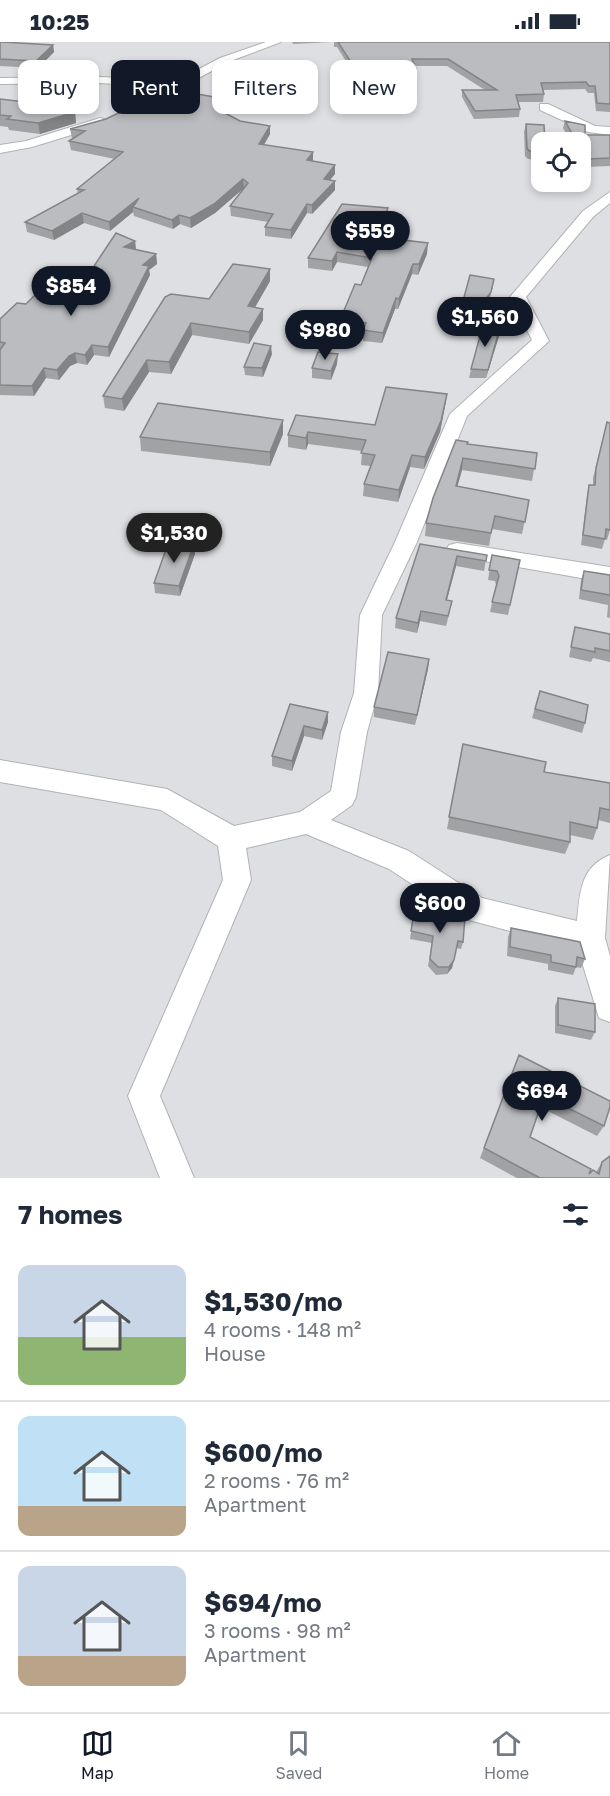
<!DOCTYPE html>
<meta charset="utf-8">
<style>
:root{--surface:#fff;--page:#f6f6f7;--text:#1f2937;--muted:#747a83;--line:#e0e1e3;--accent:#111827}
body{margin:0;font-family:"Golos Text",sans-serif;background:var(--page);color:var(--text);height:100vh;display:flex;flex-direction:column;font-size:22px;white-space:nowrap}
*{box-sizing:border-box;margin:0}
p{font-size:20px;color:var(--muted)}
.icon{flex:none;width:33px;height:33px;fill:none;stroke:currentColor;stroke-width:2;stroke-linecap:round;stroke-linejoin:round}
.map{position:relative;height:1136px;overflow:hidden}
.drawer{display:flex;flex-direction:column;background:var(--surface);flex:1}
.drawer>*{flex:none}
.top-card{position:absolute;left:18px;top:18px;width:574px;height:54px;display:flex;gap:12px}
.fabs{position:absolute;left:531px;top:90px;display:grid;gap:12px}
.fabs a{display:grid;place-items:center;width:60px;height:60px;border-radius:12px;background:var(--surface);box-shadow:0 3px 9px #0003;font-size:30px}
.price{position:absolute;translate:-50% -51px;padding:0 14px;border-radius:21px;background:var(--accent);color:#fff;font-size:20px;line-height:39px;filter:drop-shadow(0 2px 3px #0008)}
.price::after{content:'';position:absolute;left:50%;top:36px;width:18px;height:14px;margin-left:-9px;background:inherit;clip-path:polygon(0 0,100% 0,50% 100%)}
.price.selected{background:#222;color:#fff}
ul{padding:0;list-style:none}
li{display:flex;align-items:center;gap:18px;height:150px;padding:0 18px}
li+li{border-top:2px solid var(--line)}
li span{display:grid;place-items:center;flex:none;width:168px;height:120px;border-radius:12px;color:#555}
li>.icon{margin-inline-start:auto}
span .icon{width:72px;height:72px;fill:#fffc;stroke-width:1}
li b{font-size:26px}
h2{display:flex;justify-content:space-between;align-items:center;height:72px;padding:0 18px;font-size:26px}
.pill{padding:0 21px;border-radius:12px;background:var(--surface);box-shadow:0 3px 9px #0003;font-size:21px;line-height:54px}
.pill.selected{background:var(--accent);color:#fff}
.status{display:flex;justify-content:space-between;align-items:center;height:42px;padding:0 30px;background:var(--surface);direction:ltr}
.status svg{height:16px;fill:currentColor}
.menu{display:flex;justify-content:space-around;align-items:center;height:84px;border-top:2px solid var(--line);background:var(--surface);font-size:16px;color:var(--muted)}
.menu a{display:grid;justify-items:center;gap:3px}
.menu .selected{color:var(--accent)}
.map>svg:first-child{display:block}
.lines{fill:none;stroke-linecap:round;stroke-linejoin:round}
.street-casing{stroke:#b1b2b5;stroke-width:2}
.street{fill:#fff;fill-rule:evenodd}
.wall{fill:#a1a2a4}
.shaded-wall{fill:#838486}
.building{fill:#bbbcbf;stroke:#838486;stroke-width:1.5}
</style>
<div class="status"><b>10:25</b><svg viewBox="0 0 49 12"><path d="M0 12V9h3v3zM5 12V6h3v6zM10 12V3h3v9zM15 12V0h3v12zM26 1h20v11H26zM47 4h2v5h-2z"/></svg></div>
<div class="map">
<svg width="610" height="1136" viewBox="0 0 610 1136">
<rect width="100%" height="100%" fill="#dedfe2"/>
<g class="lines">
<defs>
<path id="street" d="M 266,0 L 281,0 L 228,20 L 144,66 L 140,64 L 140,60 L 167,45 L 99,41 L 0,42 L 0,36 L 99,35 L 178,38 L 220,16 Z
M 540,62 L 548,62 L 595,84 L 610,85 L 610,93 L 588,90 L 540,68 Z
M 100,76 L 104,77 L 104,83 L 32,105 L 0,111 L 0,103 L 26,99 Z
M 610,150 L 610,161 L 593,175 L 526,255 L 549,299 L 467,374 L 417,500 L 382,573 L 378,651 L 367,690 L 356,755 L 352,763 L 331,778 L 409,809 L 482,856 L 577,879 C 580,851 580,825 610,813 L 605,896 L 610,914 L 610,980 L 599,976 L 578,907 L 465,877 L 389,827 L 306,792 L 246,806 L 251,838 L 160,1054 L 194,1136 L 160,1136 L 128,1054 L 223,838 L 218,804 L 161,768 L 0,740 L 0,718 L 167,747 L 234,784 L 300,770 L 331,749 L 341,690 L 354,651 L 360,573 L 395,500 L 450,372 L 532,298 L 510,255 L 583,169 Z
M 457,501 L 610,525 L 610,541 L 449,513 L 446,508 L 449,503 Z"/>
</defs>
<!-- street casing -->
<use href="#street" class="street-casing"/>
<!-- street -->
<use href="#street" class="street"/>
</g>
<!-- wall -->
<path class="wall" d="M 0,0 L 53,3 L 54,10 L 38,26 L 0,24 Z
M 292,0 L 333,0 L 293,2 Z
M 334,0 L 610,0 L 610,70 L 596,69 L 594,51 L 588,51 L 585,47 L 543,48 L 544,52 L 543,60 L 518,60 L 520,67 L 519,75 L 474,77 L 462,55 L 462,48 L 485,48 L 447,24 L 414,24 L 416,27 L 415,34 L 356,35 L 337,5 L 334,5 Z
M 0,57 L 66,65 L 67,69 L 75,70 L 76,81 L 40,92 L 9,88 L 8,85 L 0,84 Z
M 232,58 L 232,66 L 227,72 L 240,79 L 270,84 L 270,92 L 264,103 L 313,119 L 335,132 L 330,138 L 335,148 L 312,172 L 307,171 L 291,197 L 265,194 L 265,185 L 268,180 L 231,174 L 230,164 L 244,146 L 215,171 L 191,186 L 180,182 L 173,187 L 134,174 L 133,170 L 110,189 L 84,181 L 54,198 L 27,190 L 25,180 L 78,152 L 77,147 L 115,117 L 71,108 L 69,99 L 74,96 L 72,96 L 70,87 Z
M 565,79 L 585,93 L 610,93 L 610,124 L 585,125 L 580,118 L 580,100 L 571,100 L 563,86 Z
M 526,82 L 542,100 L 542,118 L 528,117 L 525,114 L 524,90 Z
M 388,176 L 380,195 L 427,212 L 418,233 L 412,232 L 398,267 L 395,267 L 382,301 L 363,299 L 363,291 L 340,288 L 340,278 L 361,243 L 368,225 L 337,220 L 332,229 L 308,226 L 308,216 Z
M 135,199 L 136,208 L 156,212 L 157,222 L 149,228 L 150,233 L 109,315 L 94,313 L 87,323 L 77,321 L 70,324 L 59,338 L 46,336 L 34,354 L 0,353 L 0,277 L 26,262 L 78,260 L 95,230 L 94,224 Z
M 270,227 L 270,239 L 255,265 L 263,267 L 263,278 L 249,302 L 192,293 L 171,332 L 149,330 L 124,369 L 105,366 L 103,354 L 209,257 Z
M 493,245 L 489,258 L 473,282 L 459,278 L 460,270 Z
M 500,285 L 499,294 L 486,336 L 469,336 L 471,327 Z
M 272,312 L 263,335 L 245,333 L 244,325 Z
M 337,322 L 331,338 L 312,336 L 312,326 Z
M 447,352 L 445,364 L 440,390 L 424,427 L 410,425 L 398,460 L 363,454 L 364,442 L 370,424 L 361,423 L 362,409 L 308,402 L 306,408 L 288,405 L 288,393 L 296,373 L 375,383 Z
M 607,380 L 610,488 L 607,498 L 605,497 L 602,507 L 581,503 L 587,453 L 589,443 L 593,443 L 593,436 Z
M 283,392 L 270,424 L 141,409 L 140,395 Z
M 467,402 L 537,411 L 532,439 L 462,428 L 457,444 L 529,458 L 522,492 L 492,487 L 489,504 L 425,494 L 426,481 Z
M 194,502 L 195,512 L 180,554 L 155,551 L 154,541 Z
M 420,502 L 487,513 L 484,529 L 456,524 L 447,558 L 450,569 L 446,584 L 420,579 L 417,591 L 395,586 L 396,576 Z
M 492,513 L 520,518 L 508,573 L 490,570 L 496,543 L 495,539 L 488,538 Z
M 584,529 L 610,533 L 610,576 L 607,575 L 608,563 L 579,557 L 581,538 Z
M 575,585 L 610,592 L 610,620 L 593,616 L 591,620 L 569,615 Z
M 429,617 L 428,627 L 415,683 L 374,675 L 374,665 Z
M 540,649 L 585,681 L 582,691 L 532,676 Z
M 290,662 L 328,670 L 328,680 L 322,698 L 304,694 L 292,729 L 272,724 L 272,714 Z
M 463,702 L 544,730 L 610,741 L 610,781 L 598,778 L 597,786 L 593,798 L 570,793 L 570,800 L 565,812 L 447,787 Z
M 415,865 L 463,900 L 461,907 L 456,906 L 452,926 L 447,932 L 436,933 L 428,924 L 432,901 L 410,897 Z
M 511,886 L 585,917 L 581,926 L 576,925 L 573,933 L 548,928 L 548,922 L 507,914 L 508,895 Z
M 558,956 L 595,990 L 591,998 L 555,991 L 555,964 Z
M 519,1013 L 604,1084 L 597,1094 L 540,1065 L 530,1095 L 589,1132 L 596,1130 L 602,1120 L 610,1136 L 517,1136 L 480,1116 Z"/>
<!-- shaded-wall -->
<path class="shaded-wall" d="M 53,3 L 54,10 L 38,26 L 36,19 Z
M 232,58 L 232,66 L 221,77 L 221,69 Z
M 66,65 L 67,73 L 75,70 L 76,81 L 40,92 L 38,81 L 61,68 Z
M 270,84 L 270,92 L 259,111 L 259,102 Z
M 313,110 L 313,119 L 307,118 Z
M 335,123 L 335,132 L 323,146 L 324,137 Z
M 243,137 L 244,146 L 215,171 L 191,186 L 190,176 Z
M 335,139 L 335,148 L 312,172 L 312,163 Z
M 139,156 L 133,165 L 133,170 L 110,189 L 109,180 Z
M 307,162 L 307,171 L 291,197 L 291,188 Z
M 388,166 L 388,176 L 377,205 L 377,195 Z
M 82,171 L 84,181 L 54,198 L 52,189 Z
M 179,173 L 180,182 L 173,187 L 172,178 Z
M 135,199 L 136,208 L 124,205 Z
M 428,201 L 427,212 L 418,233 L 419,222 Z
M 337,210 L 337,220 L 332,229 L 332,219 Z
M 156,212 L 157,222 L 149,228 L 150,233 L 109,315 L 108,305 L 143,223 Z
M 413,222 L 412,232 L 398,267 L 399,257 Z
M 270,227 L 270,239 L 249,276 L 248,264 Z
M 494,237 L 489,258 L 473,282 L 474,273 Z
M 396,256 L 395,267 L 382,301 L 383,291 Z
M 263,267 L 263,278 L 249,302 L 249,290 Z
M 191,281 L 192,293 L 171,332 L 169,320 Z
M 500,285 L 499,294 L 486,336 L 488,328 Z
M 92,303 L 94,313 L 87,323 L 85,313 Z
M 271,304 L 272,312 L 263,335 L 262,326 Z
M 75,311 L 77,321 L 70,324 L 59,338 L 57,328 L 69,314 Z
M 338,312 L 337,322 L 331,338 L 331,329 Z
M 147,318 L 149,330 L 124,369 L 122,357 Z
M 44,326 L 46,336 L 34,354 L 32,344 Z
M 447,352 L 445,364 L 440,390 L 424,427 L 425,415 Z
M 283,378 L 283,392 L 270,424 L 270,410 Z
M 308,390 L 308,402 L 306,408 L 306,396 Z
M 412,413 L 410,425 L 398,460 L 399,448 Z
M 463,416 L 462,428 L 454,457 L 456,444 Z
M 194,502 L 195,512 L 180,554 L 179,544 Z
M 457,514 L 456,524 L 444,568 L 446,558 Z
M 421,569 L 420,579 L 417,591 L 418,581 Z
M 429,617 L 428,627 L 415,683 L 417,673 Z
M 328,670 L 328,680 L 322,698 L 322,688 Z
M 304,684 L 304,694 L 292,729 L 292,719 Z
M 454,918 L 452,926 L 447,932 L 449,925 Z"/>
<!-- building -->
<path class="building" d="M 0,0 L 2,0 L 53,3 L 36,19 L 0,17 Z
M 338,0 L 610,0 L 610,62 L 597,61 L 595,44 L 589,44 L 586,40 L 541,41 L 544,52 L 516,53 L 520,67 L 475,69 L 462,48 L 497,48 L 448,17 L 412,17 L 416,27 L 356,28 Z
M 168,47 L 232,58 L 221,69 L 240,79 L 270,84 L 259,102 L 313,110 L 307,118 L 335,123 L 324,137 L 335,139 L 312,163 L 307,162 L 291,188 L 265,185 L 273,172 L 230,164 L 248,141 L 243,137 L 214,162 L 190,176 L 179,173 L 172,178 L 133,165 L 139,156 L 109,180 L 82,171 L 52,189 L 25,180 L 84,148 L 77,147 L 123,110 L 69,99 L 85,89 L 70,87 L 106,77 Z
M 0,57 L 66,65 L 61,68 L 75,70 L 38,81 L 7,77 L 11,74 L 0,73 Z
M 565,79 L 585,83 L 585,93 L 610,93 L 610,116 L 586,117 L 580,107 L 580,100 L 577,100 Z
M 526,82 L 544,83 L 545,100 L 542,100 L 542,109 L 529,109 L 527,106 Z
M 342,162 L 388,166 L 377,195 L 428,201 L 419,222 L 413,222 L 399,257 L 396,256 L 383,291 L 363,288 L 366,281 L 340,278 L 355,242 L 361,243 L 372,216 L 337,210 L 332,219 L 308,216 Z
M 116,191 L 135,199 L 124,205 L 156,212 L 143,223 L 149,224 L 108,305 L 92,303 L 85,313 L 75,311 L 69,314 L 57,328 L 44,326 L 32,344 L 0,343 L 0,308 L 5,301 L 0,300 L 0,277 L 17,261 L 26,262 L 35,253 L 78,260 L 97,225 L 94,224 Z
M 233,222 L 270,227 L 248,264 L 263,267 L 249,290 L 191,281 L 169,320 L 147,318 L 122,357 L 103,354 L 165,255 L 171,252 L 209,257 Z
M 470,233 L 494,237 L 491,250 L 474,273 L 460,270 Z
M 483,283 L 500,285 L 488,328 L 471,327 Z
M 254,301 L 271,304 L 262,326 L 244,325 Z
M 318,310 L 338,312 L 331,329 L 312,326 Z
M 386,345 L 447,352 L 441,379 L 425,415 L 412,413 L 399,448 L 364,442 L 375,413 L 361,411 L 366,398 L 308,390 L 306,396 L 288,393 L 296,373 L 375,383 Z
M 158,361 L 283,378 L 270,410 L 140,395 Z
M 607,380 L 610,381 L 610,488 L 606,487 L 605,497 L 583,493 L 589,443 L 595,443 L 596,426 Z
M 456,398 L 468,400 L 467,402 L 537,411 L 535,427 L 463,416 L 456,444 L 529,458 L 525,480 L 495,474 L 491,491 L 426,481 L 433,456 Z
M 169,499 L 194,502 L 179,544 L 154,541 Z
M 420,502 L 487,513 L 486,519 L 457,514 L 446,558 L 452,559 L 448,574 L 421,569 L 418,581 L 396,576 Z
M 492,513 L 520,518 L 510,563 L 492,560 L 499,534 L 497,529 L 489,528 Z
M 584,529 L 610,533 L 610,553 L 581,548 Z
M 575,585 L 610,592 L 610,609 L 595,606 L 595,610 L 571,605 Z
M 388,610 L 429,617 L 417,673 L 374,665 Z
M 540,649 L 588,663 L 585,681 L 535,667 Z
M 290,662 L 328,670 L 322,688 L 304,684 L 292,719 L 272,714 Z
M 463,702 L 546,720 L 544,730 L 610,741 L 610,768 L 600,766 L 597,786 L 570,780 L 570,800 L 449,775 Z
M 415,865 L 465,875 L 463,900 L 458,899 L 454,918 L 449,925 L 438,925 L 430,917 L 433,894 L 411,889 Z
M 511,886 L 580,900 L 585,917 L 577,915 L 576,925 L 551,920 L 551,913 L 510,905 Z
M 558,956 L 595,962 L 595,990 L 558,983 Z
M 519,1013 L 610,1059 L 610,1065 L 604,1084 L 544,1054 L 530,1095 L 591,1127 L 589,1132 L 593,1128 L 599,1132 L 602,1120 L 610,1114 L 610,1136 L 540,1136 L 484,1106 Z"/>
</svg>
<div class="fabs">
<a><svg class="icon" aria-label="locate" viewBox="0 0 24 24"><circle cx="12" cy="12" r="6"/><path d="M12 2v4M12 18v4M2 12h4M18 12h4"/></svg></a>
</div>
<b class="price" style="left:370px;top:220px">$559</b>
<b class="price" style="left:71px;top:275px">$854</b>
<b class="price" style="left:485px;top:306px">$1,560</b>
<b class="price" style="left:325px;top:319px">$980</b>
<b class="price selected" style="left:174px;top:522px">$1,530</b>
<b class="price" style="left:440px;top:892px">$600</b>
<b class="price" style="left:542px;top:1080px">$694</b>
<div class="top-card">
<a class="pill">Buy</a>
<a class="pill selected">Rent</a>
<a class="pill">Filters</a>
<a class="pill">New</a>
</div>
</div>
<section class="drawer">
<h2>7 homes<svg class="icon" aria-label="filters" viewBox="0 0 24 24"><path d="M4 7h16M4 17h16"/><circle cx="9" cy="7" r="2"/><circle cx="15" cy="17" r="2"/></svg></h2>
<ul>
<li><span style="background:linear-gradient(#c9d6e8 60%,#8fb573 0)"><svg class="icon" aria-label="home" viewBox="0 0 24 24"><path d="M3 11l9-7 9 7M6 9v11h12V9"/></svg></span><div><b>$1,530/mo</b><p>4 rooms · 148 m²</p><p>House</p></div></li>
<li><span style="background:linear-gradient(#bfe0f5 75%,#b9a48a 0)"><svg class="icon" aria-label="home" viewBox="0 0 24 24"><path d="M3 11l9-7 9 7M6 9v11h12V9"/></svg></span><div><b>$600/mo</b><p>2 rooms · 76 m²</p><p>Apartment</p></div></li>
<li><span style="background:linear-gradient(#c9d6e8 75%,#b9a48a 0)"><svg class="icon" aria-label="home" viewBox="0 0 24 24"><path d="M3 11l9-7 9 7M6 9v11h12V9"/></svg></span><div><b>$694/mo</b><p>3 rooms · 98 m²</p><p>Apartment</p></div></li>
</ul>
</section>
<nav class="menu">
<a class="selected"><svg class="icon" aria-label="map" viewBox="0 0 24 24"><path d="M3 6l6-2 6 2 6-2v14l-6 2-6-2-6 2zM9 4v14M15 6v14"/></svg>Map</a>
<a><svg class="icon" aria-label="saved" viewBox="0 0 24 24"><path d="M7 4h10v16l-5-4-5 4z"/></svg>Saved</a>
<a><svg class="icon" aria-label="home" viewBox="0 0 24 24"><path d="M3 11l9-7 9 7M6 9v11h12V9"/></svg>Home</a>
</nav>
